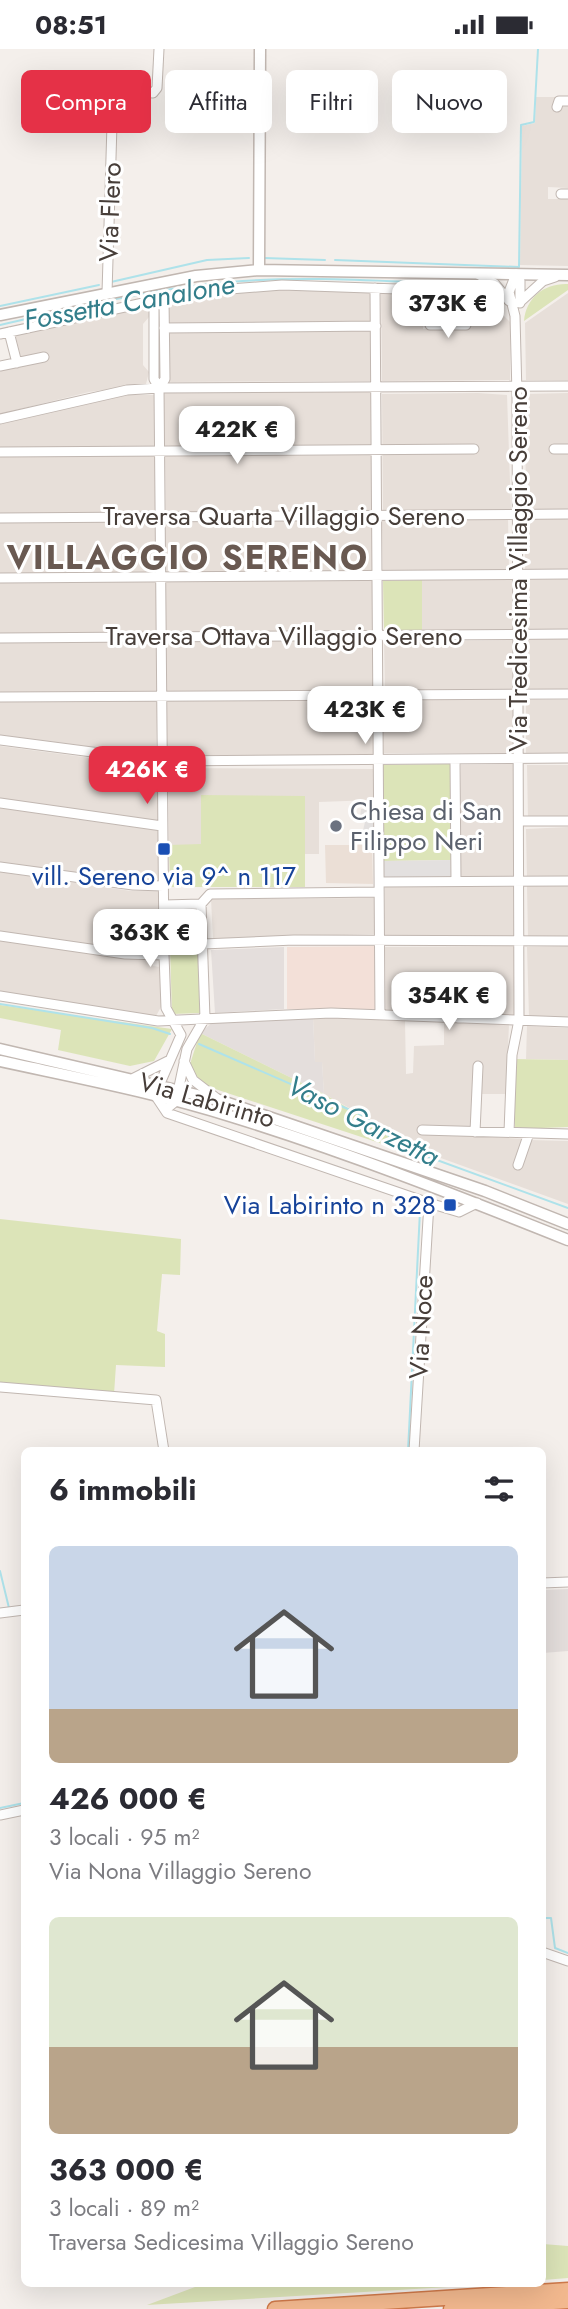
<!DOCTYPE html>
<html lang="it">
<meta charset="utf-8">
<style>
:root{--surface:#fff;--page:#f2f2f3;--text:#2b2b33;--muted:#7c7c81;--accent:#e53147}
body{margin:0;font-family:Jost,sans-serif;background:var(--page);color:var(--text);height:100vh;display:flex;flex-direction:column;font-size:26px;white-space:nowrap}
*{box-sizing:border-box;margin:0}
p{font-size:23px;color:var(--muted)}
.icon{flex:none;width:38px;height:38px;fill:none;stroke:currentColor;stroke-width:2;stroke-linecap:round;stroke-linejoin:round}
.map{position:relative;flex:1;overflow:hidden}
.drawer{position:absolute;left:21px;top:1398px;width:525px;height:840px;display:flex;flex-direction:column;background:var(--surface);border-radius:10px;box-shadow:0 7px 28px #0002}
.drawer>*{flex:none}
.guide{position:absolute;left:21px;top:21px;width:527px;height:63px;display:flex;gap:14px}
.price{position:absolute;translate:-50% -60px;padding:0 16px;border-radius:14px;background:#fff;color:#222;font-size:23px;line-height:46px;filter:drop-shadow(0 2px 4px #0008)}
.price::after{content:'';position:absolute;left:50%;top:42px;width:21px;height:16px;margin-left:-10px;background:inherit;clip-path:polygon(0 0,100% 0,50% 100%)}
.price.on{background:var(--accent);color:#fff}
ul{padding:0;list-style:none}
li{display:grid;align-content:center;gap:14px;height:371px;padding:0 28px}
li span{display:grid;place-items:center;height:217px;border-radius:10px;color:#555}
li>.icon{margin-inline-start:auto}
span .icon{width:126px;height:126px;fill:#fffc;stroke-width:1}
li b{font-size:30px}
h2{display:flex;justify-content:space-between;align-items:center;height:84px;padding:0 28px;font-size:30px}
.tag{padding:0 24px;border-radius:10px;background:var(--surface);box-shadow:0 7px 28px #0002;font-size:24px;line-height:63px}
.tag.on{background:var(--accent);color:#fff}
.status{display:flex;justify-content:space-between;align-items:center;height:49px;padding:0 35px;background:var(--surface);direction:ltr}
.status svg{height:19px;fill:currentColor}
.map>svg:first-child{display:block}
.residential{fill:#e7dfd9}
.commercial{fill:#f3e0d8}
.industrial{fill:#e4dedc}
.education{fill:#ebdfd6}
.green{fill:#dce4b8}
.parking{fill:#e3e0df}
.lines{fill:none;stroke-linecap:round;stroke-linejoin:round}
.stream{stroke:#aee2ea;stroke-width:2}
.minor-casing{stroke:#c1b7b1;stroke-width:11}
.tertiary-casing{stroke:#c1b7b1;stroke-width:13}
.trunk-casing{stroke:#cf794a;stroke-width:17}
.minor{stroke:#fff;stroke-width:9}
.tertiary{stroke:#fff;stroke-width:10}
.trunk{stroke:#f2b88e;stroke-width:14}
.worship-dot{fill:#6b7280;stroke:#fff;stroke-width:2.5}
.transit-dot{fill:#1a4fb4;stroke:#fff;stroke-width:2.5}
.labels{text-anchor:middle;dominant-baseline:central;stroke-width:6;stroke-linejoin:round;paint-order:stroke}
.street-label{font-size:26px;fill:#473e39;stroke:#fff}
.worship-label{font-size:26px;fill:#5b616d;stroke:#fff;text-anchor:start}
.transit-label{font-size:26px;fill:#164399;stroke:#fff}
.water-label{font-size:28px;font-style:italic;fill:#337e8b;stroke:#fff}
.district-label{font-size:33px;font-weight:bold;letter-spacing:2px;fill:#695951;stroke:#fff}
</style>
<div class="status"><b>08:51</b><svg viewBox="0 0 49 12"><path d="M0 12V9h3v3zM5 12V6h3v6zM10 12V3h3v9zM15 12V0h3v12zM26 1h20v11H26zM47 4h2v5h-2z"/></svg></div>
<div class="map">
<svg width="568" height="2260" viewBox="0 0 568 2260">
<rect width="100%" height="100%" fill="#f4efeb"/>
<!-- residential -->
<path class="residential" d="M 536,48 L 568,48 L 568,139 L 548,138 L 548,150 L 568,150 L 568,217 L 520,216 L 522,77 L 535,74 Z
M 460,238 L 475,238 L 510,273 L 510,331 L 382,332 L 381,244 L 436,245 L 437,273 L 423,273 L 423,280 L 468,280 L 468,273 L 460,273 Z
M 271,241 L 373,243 L 373,273 L 170,276 L 167,250 Z
M 568,244 L 568,331 L 526,331 L 525,274 Z
M 149,257 L 149,268 L 143,275 L 143,316 L 149,323 L 146,335 L 89,343 L 0,365 L 0,321 L 23,315 L 15,285 Z
M 373,282 L 373,332 L 170,333 L 170,283 Z
M 373,341 L 374,397 L 165,399 L 163,344 Z
M 478,344 L 507,346 L 511,462 L 383,463 L 382,345 Z
M 568,344 L 568,462 L 526,462 L 525,345 Z
M 120,346 L 156,346 L 154,397 L 0,401 L 0,374 Z
M 156,406 L 155,466 L 0,465 L 0,408 Z
M 374,406 L 375,462 L 166,464 L 165,407 Z
M 508,469 L 509,521 L 383,524 L 382,471 Z
M 525,469 L 568,469 L 568,520 L 525,520 Z
M 373,471 L 374,524 L 162,526 L 162,472 Z
M 0,473 L 156,473 L 158,527 L 0,526 Z
M 512,530 L 512,581 L 422,582 L 422,531 Z
M 568,530 L 568,582 L 526,582 L 526,531 Z
M 375,531 L 375,583 L 165,584 L 165,532 Z
M 158,532 L 157,584 L 0,585 L 0,533 Z
M 568,589 L 568,641 L 528,642 L 527,590 Z
M 512,591 L 513,642 L 385,642 L 384,593 Z
M 164,592 L 375,592 L 375,643 L 166,645 Z
M 0,593 L 157,593 L 158,646 L 0,645 Z
M 378,647 L 378,709 L 165,706 L 165,652 Z
M 0,649 L 157,651 L 156,706 L 0,686 Z
M 383,650 L 513,650 L 513,704 L 383,704 Z
M 526,651 L 568,651 L 568,705 L 526,706 Z
M 0,697 L 152,717 L 157,728 L 161,775 L 0,750 Z
M 514,715 L 515,828 L 461,829 L 461,716 Z
M 527,716 L 568,716 L 568,769 L 528,770 Z
M 168,719 L 374,720 L 374,751 L 319,753 L 319,805 L 305,805 L 304,747 L 201,796 L 169,796 Z
M 0,759 L 160,782 L 160,833 L 131,832 L 0,814 Z
M 568,778 L 568,828 L 527,829 L 526,780 Z
M 0,823 L 131,842 L 160,842 L 163,901 L 123,901 L 0,883 Z
M 568,836 L 568,888 L 528,888 L 527,837 Z
M 385,838 L 513,838 L 514,888 L 385,889 Z
M 375,849 L 377,885 L 213,890 L 211,850 Z
M 0,889 L 153,909 L 153,917 L 160,918 L 162,956 L 156,967 L 0,942 Z
M 515,897 L 515,966 L 386,965 L 385,898 Z
M 568,897 L 568,968 L 529,968 L 527,898 Z
M 313,968 L 405,972 L 406,1025 L 413,1024 L 414,997 L 444,996 L 444,973 L 509,975 L 506,1045 L 480,1045 L 481,1013 L 475,1013 L 473,1080 L 424,1077 L 419,1077 L 418,1083 L 524,1090 L 514,1117 L 520,1120 L 530,1091 L 568,1092 L 568,1155 L 438,1108 L 324,1045 L 322,1013 L 315,1013 Z
M 527,977 L 568,979 L 568,1011 L 526,1010 Z"/>
<!-- commercial -->
<path class="commercial" d="M 378,897 L 378,964 L 287,960 L 287,898 Z"/>
<!-- industrial -->
<path class="industrial" d="M 284,898 L 284,960 L 215,964 L 211,901 Z
M 313,968 L 315,1013 L 322,1013 L 324,1045 L 200,984 L 214,972 Z
M 568,1540 L 568,1602 L 543,1604 L 543,1541 Z"/>
<!-- education -->
<path class="education" d="M 325,796 L 372,796 L 373,835 L 326,834 Z"/>
<!-- green -->
<path class="green" d="M 568,235 L 568,241 L 524,272 C 526,248 545,234 568,235 Z
M 422,531 L 422,582 L 384,583 L 383,532 Z
M 450,715 L 452,811 L 384,812 L 382,716 Z
M 201,746 L 305,747 L 305,838 L 170,838 L 169,796 L 201,795 Z
M 196,864 L 201,964 L 172,965 L 169,865 Z
M 0,956 L 172,980 L 154,1012 L 130,1017 L 58,1001 L 61,981 L 0,969 Z
M 200,984 L 324,1045 L 401,1090 L 401,1101 L 200,1035 L 190,1015 Z
M 514,1010 L 568,1011 L 568,1078 L 515,1080 Z
M 0,1170 L 181,1190 L 180,1226 L 162,1225 L 157,1282 L 165,1285 L 165,1318 L 116,1316 L 114,1345 L 0,1334 Z
M 543,2195 L 568,2197 L 568,2229 L 543,2231 Z
M 203,2235 L 499,2235 L 147,2256 Z"/>
<!-- parking -->
<path class="parking" d="M 361,760 L 374,760 L 374,794 L 360,794 L 365,773 L 360,769 Z
M 452,811 L 452,830 L 384,831 L 384,812 Z"/>
<g class="lines">
<!-- stream -->
<path class="stream" d="M 264,209 L 325,211
M 335,211 L 519,218 L 521,76 L 534,73 L 538,0
M 111,233 L 207,211 L 249,209
M 0,257 L 99,236
M 0,276 C 76,259 152,239 230,233 C 309,226 389,233 469,235
M 0,955 L 152,979 L 170,985
M 199,995 L 364,1067 L 404,1099 L 568,1159
M 408,1402 L 420,1162
M 0,1522 L 9,1559
M 0,1759 L 24,1754
M 542,1869 L 551,1869 L 555,1899 L 568,1904"/>
<defs>
<path id="minor" d="M 557,58 L 559,52 L 568,52
M 561,145 L 568,145
M 478,225 L 495,235 L 509,252
M 516,225 L 520,232 L 520,254
M 375,239 L 380,966
M 440,241 L 441,276
M 107,244 L 113,41 L 153,44 L 157,39 L 159,0
M 154,252 L 154,330 L 159,339 L 165,330 L 164,250
M 520,253 L 543,232 L 555,228
M 430,276 L 466,276
M 164,279 L 376,277
M 9,283 L 17,314
M 0,285 L 180,246 L 230,240 L 282,236 L 456,242 L 456,276
M 0,317 L 44,308
M 159,339 L 164,906 L 166,959 L 181,986 L 155,1046 L 167,1064 L 429,1154 L 459,1163 L 477,1154
M 0,370 L 127,341 L 159,339 L 568,337
M 554,400 L 568,400
M 0,403 L 474,400
M 0,469 L 568,465
M 0,529 L 568,525
M 0,589 L 568,585
M 0,648 L 568,645
M 0,691 L 161,712 L 568,709
M 455,710 L 456,832
M 0,754 L 162,777
M 519,772 L 568,772
M 0,818 L 133,836 L 163,837
M 380,833 L 568,832
M 201,855 L 210,845 L 379,843
M 164,856 L 201,855
M 0,887 L 125,905 L 164,906
M 203,895 L 294,891 L 568,892
M 0,947 L 158,972 L 331,964 L 568,973
M 409,967 L 410,937
M 458,969 L 458,929
M 184,1012 L 193,1031 L 219,1051
M 134,1029 L 168,1012
M 165,1061 L 176,1052 L 187,1000 L 205,969 L 201,855
M 422,1081 L 568,1085
M 475,1083 L 478,1017
M 509,1083 L 512,1006 L 519,971 L 517,346 L 515,267 L 509,243 L 516,225
M 518,1116 L 529,1084
M 0,1338 L 156,1351 L 164,1402
M 414,1402 L 429,1154
M 542,1534 L 568,1533
M 0,1564 L 24,1561
M 0,1766 L 24,1761
M 542,1903 L 568,1912"/>
<path id="tertiary" d="M 259,221 L 260,0
M 0,266 L 196,227 L 259,221 L 568,226
M 0,1000 L 219,1051 L 485,1142 L 568,1175
M 0,1012 C 78,1029 157,1044 233,1068 C 346,1103 458,1147 568,1191"/>
<path id="trunk" d="M 275,2260 L 568,2241
M 451,2260 L 568,2252"/>
</defs>
<!-- minor casing -->
<use href="#minor" class="minor-casing"/>
<!-- tertiary casing -->
<use href="#tertiary" class="tertiary-casing"/>
<!-- trunk casing -->
<use href="#trunk" class="trunk-casing"/>
<!-- minor -->
<use href="#minor" class="minor"/>
<!-- tertiary -->
<use href="#tertiary" class="tertiary"/>
<!-- trunk -->
<use href="#trunk" class="trunk"/>
</g>
<!-- markers -->
<circle class="worship-dot" cx="336" cy="777" r="7"/>
<g class="transit-dot">
<rect x="157" y="793" width="14" height="14" rx="3.5"/>
<rect x="443" y="1149" width="14" height="14" rx="3.5"/>
</g>
<g class="labels">
<!-- street labels -->
<g class="street-label">
<text transform="translate(110 163) rotate(-88)">Via Flero</text>
<text x="284" y="467">Traversa Quarta Villaggio Sereno</text>
<text transform="translate(518 520) rotate(-90)">Via Tredicesima Villaggio Sereno</text>
<text x="284" y="587">Traversa Ottava Villaggio Sereno</text>
<text transform="translate(207 1051) rotate(16)">Via Labirinto</text>
<text transform="translate(421 1278) rotate(-87)">Via Noce</text>
</g>
<!-- worship labels -->
<g class="worship-label">
<text x="350" y="762">Chiesa di San<tspan x="350" dy="30">Filippo Neri</tspan></text>
</g>
<!-- transit labels -->
<g class="transit-label">
<text x="164" y="827">vill. Sereno via 9^ n 117</text>
<text x="436" y="1156" text-anchor="end">Via Labirinto n 328</text>
</g>
<!-- water labels -->
<g class="water-label">
<text transform="translate(129 253) rotate(-10)">Fossetta Canalone</text>
<text transform="translate(363 1072) rotate(27)">Vaso Garzetta</text>
</g>
<!-- district labels -->
<g class="district-label">
<text x="188" y="508">VILLAGGIO SERENO</text>
</g>
</g>
</svg>
<b class="price" style="left:448px;top:291px">373K €</b>
<b class="price" style="left:237px;top:417px">422K €</b>
<b class="price" style="left:365px;top:697px">423K €</b>
<b class="price on" style="left:147px;top:757px">426K €</b>
<b class="price" style="left:150px;top:920px">363K €</b>
<b class="price" style="left:449px;top:983px">354K €</b>
<div class="guide">
<a class="tag on">Compra</a>
<a class="tag">Affitta</a>
<a class="tag">Filtri</a>
<a class="tag">Nuovo</a>
</div>
<section class="drawer">
<h2>6 immobili<svg class="icon" aria-label="filters" viewBox="0 0 24 24"><path d="M4 7h16M4 17h16"/><circle cx="9" cy="7" r="2"/><circle cx="15" cy="17" r="2"/></svg></h2>
<ul>
<li><span style="background:linear-gradient(#c9d6e8 75%,#b9a48a 0)"><svg class="icon" aria-label="home" viewBox="0 0 24 24"><path d="M3 11l9-7 9 7M6 9v11h12V9"/></svg></span><div><b>426 000 €</b><p>3 locali · 95 m²</p><p>Via Nona Villaggio Sereno</p></div></li>
<li><span style="background:linear-gradient(#dfe7d0 60%,#b9a48a 0)"><svg class="icon" aria-label="home" viewBox="0 0 24 24"><path d="M3 11l9-7 9 7M6 9v11h12V9"/></svg></span><div><b>363 000 €</b><p>3 locali · 89 m²</p><p>Traversa Sedicesima Villaggio Sereno</p></div></li>
</ul>
</section>
</div>
